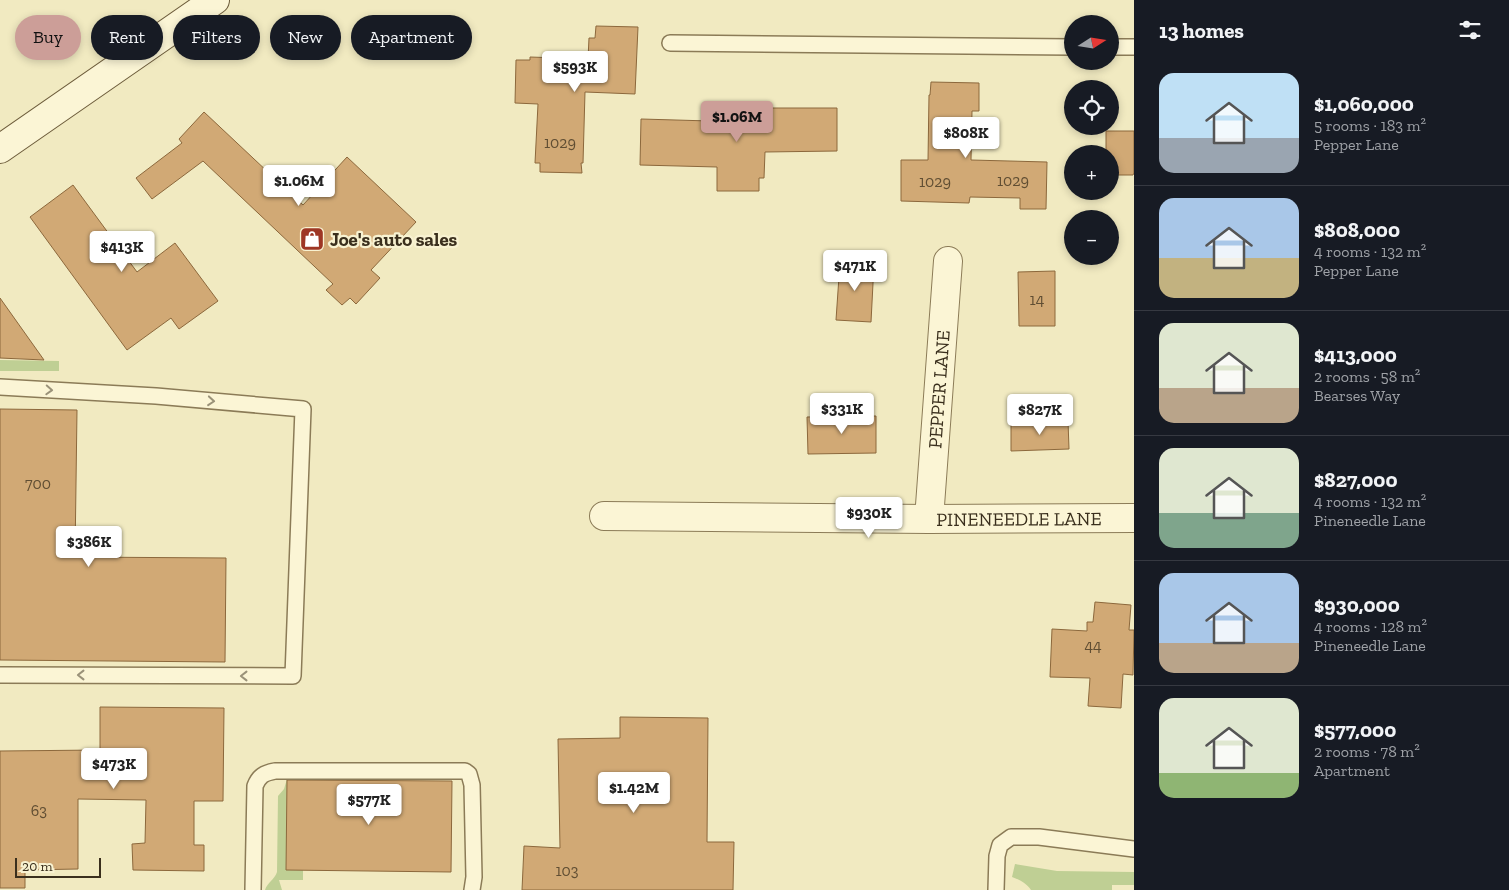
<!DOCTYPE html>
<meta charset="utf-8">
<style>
:root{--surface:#171b24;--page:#20242c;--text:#f1f3f6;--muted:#9ea1a6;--line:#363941;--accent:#cc9e98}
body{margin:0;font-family:"Zilla Slab",serif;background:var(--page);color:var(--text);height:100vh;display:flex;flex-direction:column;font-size:19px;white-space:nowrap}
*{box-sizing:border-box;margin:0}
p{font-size:16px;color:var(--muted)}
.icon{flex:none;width:28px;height:28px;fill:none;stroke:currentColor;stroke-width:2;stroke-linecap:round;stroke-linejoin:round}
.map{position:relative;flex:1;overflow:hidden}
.side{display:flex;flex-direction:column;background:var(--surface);width:375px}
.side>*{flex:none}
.top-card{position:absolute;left:15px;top:15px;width:475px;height:45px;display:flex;gap:10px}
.needle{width:32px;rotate:78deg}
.tools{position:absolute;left:1064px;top:15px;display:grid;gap:10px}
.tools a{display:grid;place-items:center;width:55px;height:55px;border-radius:50%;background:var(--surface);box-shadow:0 2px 8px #0003;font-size:25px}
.scale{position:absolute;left:15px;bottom:12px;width:86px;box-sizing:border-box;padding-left:5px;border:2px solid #3a2f1d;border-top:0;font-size:14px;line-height:18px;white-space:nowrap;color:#3a2f1d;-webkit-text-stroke:4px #f8f2d1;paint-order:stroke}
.price{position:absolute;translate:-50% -42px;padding:0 11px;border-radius:5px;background:#fff;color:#222;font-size:16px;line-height:32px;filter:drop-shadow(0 1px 2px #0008)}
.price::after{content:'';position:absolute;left:50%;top:30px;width:15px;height:11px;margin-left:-8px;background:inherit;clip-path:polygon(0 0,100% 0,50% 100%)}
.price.selected{background:var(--accent);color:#111}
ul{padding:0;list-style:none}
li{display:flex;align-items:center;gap:15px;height:125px;padding:0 25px}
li+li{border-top:1px solid var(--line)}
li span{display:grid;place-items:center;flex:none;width:140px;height:100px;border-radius:15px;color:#555}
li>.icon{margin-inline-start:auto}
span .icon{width:60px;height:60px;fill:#fffc;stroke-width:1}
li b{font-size:21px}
h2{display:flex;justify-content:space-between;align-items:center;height:60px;padding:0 25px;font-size:21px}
.tag{padding:0 18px;border-radius:22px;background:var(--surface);box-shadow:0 2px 8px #0003;font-size:18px;line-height:45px}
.tag.selected{background:var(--accent);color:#111}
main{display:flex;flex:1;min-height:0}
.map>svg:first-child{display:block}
.green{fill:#bfcf94}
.building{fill:#d1a975;stroke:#8c683c}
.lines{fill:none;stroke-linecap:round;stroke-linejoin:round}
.lane-casing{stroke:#8b7b57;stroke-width:18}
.street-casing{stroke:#8b7b57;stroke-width:30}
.secondary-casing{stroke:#6d5c3b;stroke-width:30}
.lane{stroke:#fbf5d5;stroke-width:15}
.street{stroke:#fbf5d5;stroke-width:28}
.secondary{stroke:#fbf5d5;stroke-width:28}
.oneway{stroke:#9a9279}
.labels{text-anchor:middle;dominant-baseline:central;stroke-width:4.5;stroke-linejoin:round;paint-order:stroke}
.number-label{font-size:16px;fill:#604e33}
.poi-label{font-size:19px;font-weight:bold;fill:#3a2f1d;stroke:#f8f2d1;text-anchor:start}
.street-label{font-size:19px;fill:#3a2f1d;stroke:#f8f2d1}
</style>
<main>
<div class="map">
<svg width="1134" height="890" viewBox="0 0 1134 890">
<rect width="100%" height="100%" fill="#f1eac1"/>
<!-- green -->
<path class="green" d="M 0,360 L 59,361 L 59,371 L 0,371 Z
M 287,779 L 287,870 L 303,870 L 303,880 L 279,880 L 282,890 L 265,890 C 267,883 275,879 277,872 L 278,796 L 284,789 Z
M 1015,864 L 1057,871 L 1134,872 L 1134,885 L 1112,885 L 1112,890 L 1031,890 C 1026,883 1020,880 1012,877 Z"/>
<!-- building -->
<path class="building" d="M 596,26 L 638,27 L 635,94 L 585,92 L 583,163 L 581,163 L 582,173 L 540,172 L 540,163 L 535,163 L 538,104 L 515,103 L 516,60 L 530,60 L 530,57 L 588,59 L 589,38 L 595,38 Z
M 931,82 L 979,83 L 979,111 L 972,111 L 971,160 L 1047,162 L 1046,209 L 1020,209 L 1020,198 L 970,197 L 969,203 L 901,201 L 901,160 L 928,160 L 929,95 L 930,95 Z
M 771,108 L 837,108 L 837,151 L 765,152 L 764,178 L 759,178 L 759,191 L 717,191 L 717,167 L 640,165 L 641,119 L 710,121 L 710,123 L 771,124 Z
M 204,112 L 303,205 L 347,157 L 416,222 L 371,270 L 380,278 L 356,304 L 350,298 L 342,305 L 326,290 L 333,284 L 203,161 L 152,199 L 136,178 L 182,143 L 179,139 Z
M 1106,131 L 1134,131 L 1134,173 L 1133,175 L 1110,175 L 1110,154 L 1106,154 Z
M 73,185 L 137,272 L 175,243 L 218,301 L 179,329 L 171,318 L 127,350 L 30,217 Z
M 840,262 L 874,264 L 871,322 L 836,320 Z
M 1055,271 L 1055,326 L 1019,326 L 1018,272 Z
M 0,298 L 44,360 L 0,358 Z
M 0,409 L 77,410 L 75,557 L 226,558 L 225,662 L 0,660 Z
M 876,416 L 876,453 L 808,454 L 807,417 Z
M 1068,421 L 1069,449 L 1011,451 L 1011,423 Z
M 1095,602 L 1131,605 L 1129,630 L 1134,630 L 1133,675 L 1123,674 L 1121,708 L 1088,706 L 1090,678 L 1050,677 L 1052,629 L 1087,631 L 1087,622 L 1093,622 Z
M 100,707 L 224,708 L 223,801 L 194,801 L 194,845 L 204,845 L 204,871 L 133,870 L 132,844 L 145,843 L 146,800 L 78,799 L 78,869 L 25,870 L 25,888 L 0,888 L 0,751 L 100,750 Z
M 620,717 L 708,718 L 707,842 L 734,842 L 733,890 L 522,890 L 524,846 L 560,848 L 558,739 L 620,738 Z
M 287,780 L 452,781 L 451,872 L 286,870 Z"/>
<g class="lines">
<defs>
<path id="lane" d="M 670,43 L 1072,47
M 1110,47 L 1134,47
M 0,387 L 156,396 L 303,409 L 293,676 L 0,675
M 253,890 L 255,786 C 259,776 264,773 275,771 L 465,771 L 469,774 L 472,785 L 474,877 L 472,890
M 996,890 L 997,856 L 1000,845 L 1011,837 L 1039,837 L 1134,849"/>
<g id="street">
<path id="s1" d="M 604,516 L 929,519 L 1134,518"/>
<path id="s2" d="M 929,519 L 948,261"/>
</g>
<path id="secondary" d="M 0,149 L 215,0"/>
</defs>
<!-- lane casing -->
<use href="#lane" class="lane-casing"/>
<!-- street casing -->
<use href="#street" class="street-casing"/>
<!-- secondary casing -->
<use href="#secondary" class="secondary-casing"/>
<!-- lane -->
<use href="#lane" class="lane"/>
<!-- street -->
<use href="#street" class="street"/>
<!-- secondary -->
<use href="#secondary" class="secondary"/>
</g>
<!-- one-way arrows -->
<defs><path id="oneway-chevron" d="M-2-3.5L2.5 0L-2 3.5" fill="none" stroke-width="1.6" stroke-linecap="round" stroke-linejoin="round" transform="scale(1.25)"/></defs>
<g class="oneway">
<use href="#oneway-chevron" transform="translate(49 390) rotate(3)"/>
<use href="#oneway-chevron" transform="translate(211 401) rotate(5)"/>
<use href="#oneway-chevron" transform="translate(81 675) rotate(-180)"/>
<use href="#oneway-chevron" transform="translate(244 676) rotate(-180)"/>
</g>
<!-- icons -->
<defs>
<symbol id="shop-square" viewBox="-11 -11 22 22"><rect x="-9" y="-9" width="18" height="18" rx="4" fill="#9e3624" stroke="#f8f2d1"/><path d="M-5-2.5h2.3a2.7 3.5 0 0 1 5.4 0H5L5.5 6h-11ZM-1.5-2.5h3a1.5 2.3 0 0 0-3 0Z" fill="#fff"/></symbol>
</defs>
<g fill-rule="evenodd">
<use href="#shop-square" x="298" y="225" width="28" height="28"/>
</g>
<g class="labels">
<!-- number labels -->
<g class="number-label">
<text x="560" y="142">1029</text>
<text x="1013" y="180">1029</text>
<text x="935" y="181">1029</text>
<text x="1037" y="299">14</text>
<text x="38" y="483">700</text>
<text x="1093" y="645">44</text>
<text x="39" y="810">63</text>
<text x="567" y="870">103</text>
</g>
<!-- poi labels -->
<g class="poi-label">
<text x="330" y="239">Joe's auto sales</text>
</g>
<!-- street labels -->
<g class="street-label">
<text stroke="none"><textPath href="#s2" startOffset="130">PEPPER LANE</textPath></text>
<text stroke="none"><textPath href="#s1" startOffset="415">PINENEEDLE LANE</textPath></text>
</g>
</g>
</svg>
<div class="tools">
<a><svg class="needle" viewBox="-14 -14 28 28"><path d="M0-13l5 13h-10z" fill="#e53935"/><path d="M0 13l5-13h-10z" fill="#9ea1a6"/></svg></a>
<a><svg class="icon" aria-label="locate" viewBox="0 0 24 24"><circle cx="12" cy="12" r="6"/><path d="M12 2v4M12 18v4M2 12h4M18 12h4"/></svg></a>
<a>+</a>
<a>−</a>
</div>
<div class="scale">20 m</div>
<b class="price" style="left:575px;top:93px">$593K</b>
<b class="price selected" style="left:737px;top:143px">$1.06M</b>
<b class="price" style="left:966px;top:159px">$808K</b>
<b class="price" style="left:299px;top:207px">$1.06M</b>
<b class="price" style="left:122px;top:273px">$413K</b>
<b class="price" style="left:855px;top:292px">$471K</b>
<b class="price" style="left:842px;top:435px">$331K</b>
<b class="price" style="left:1040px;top:436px">$827K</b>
<b class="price" style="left:869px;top:539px">$930K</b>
<b class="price" style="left:89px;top:568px">$386K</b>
<b class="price" style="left:114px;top:790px">$473K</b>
<b class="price" style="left:634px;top:814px">$1.42M</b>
<b class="price" style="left:369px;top:826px">$577K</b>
<div class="top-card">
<a class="tag selected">Buy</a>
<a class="tag">Rent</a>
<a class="tag">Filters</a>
<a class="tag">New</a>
<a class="tag">Apartment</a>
</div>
</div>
<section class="side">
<h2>13 homes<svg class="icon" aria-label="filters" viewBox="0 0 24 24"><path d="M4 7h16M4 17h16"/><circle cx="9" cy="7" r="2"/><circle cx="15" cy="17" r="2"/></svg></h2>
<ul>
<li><span style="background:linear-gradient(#bfe0f5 65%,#9aa5b1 0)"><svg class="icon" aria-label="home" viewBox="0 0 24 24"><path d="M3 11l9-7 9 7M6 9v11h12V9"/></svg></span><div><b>$1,060,000</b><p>5 rooms · 183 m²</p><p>Pepper Lane</p></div></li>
<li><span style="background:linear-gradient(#a9c7e8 60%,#c2b280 0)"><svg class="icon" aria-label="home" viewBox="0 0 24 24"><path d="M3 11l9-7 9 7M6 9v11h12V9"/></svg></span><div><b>$808,000</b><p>4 rooms · 132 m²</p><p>Pepper Lane</p></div></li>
<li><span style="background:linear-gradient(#dfe7d0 65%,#b9a48a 0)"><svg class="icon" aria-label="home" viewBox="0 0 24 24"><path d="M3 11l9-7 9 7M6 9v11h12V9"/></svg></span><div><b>$413,000</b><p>2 rooms · 58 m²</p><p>Bearses Way</p></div></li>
<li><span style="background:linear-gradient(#dfe7d0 65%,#7fa58c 0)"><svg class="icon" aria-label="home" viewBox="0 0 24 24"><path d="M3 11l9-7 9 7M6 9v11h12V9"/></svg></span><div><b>$827,000</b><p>4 rooms · 132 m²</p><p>Pineneedle Lane</p></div></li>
<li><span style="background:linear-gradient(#a9c7e8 70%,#b9a48a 0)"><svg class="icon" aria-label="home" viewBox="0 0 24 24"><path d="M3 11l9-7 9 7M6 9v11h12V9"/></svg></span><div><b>$930,000</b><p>4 rooms · 128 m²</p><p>Pineneedle Lane</p></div></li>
<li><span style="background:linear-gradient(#dfe7d0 75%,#8fb573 0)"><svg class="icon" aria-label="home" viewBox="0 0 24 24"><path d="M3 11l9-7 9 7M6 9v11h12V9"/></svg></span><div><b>$577,000</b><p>2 rooms · 78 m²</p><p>Apartment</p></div></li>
</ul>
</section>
</main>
